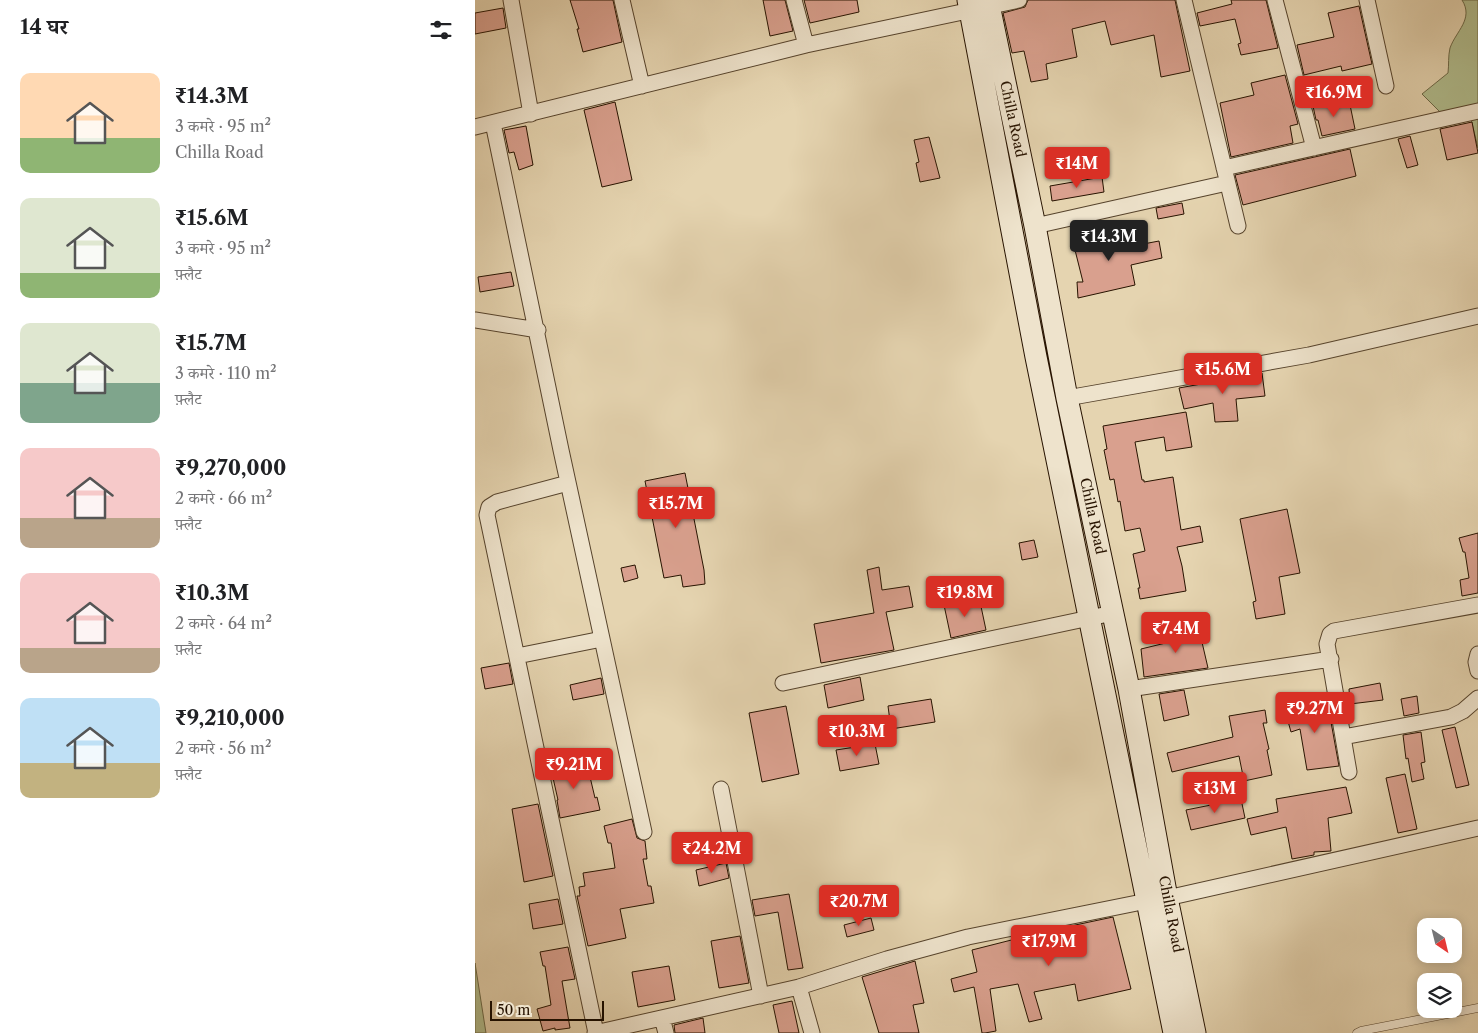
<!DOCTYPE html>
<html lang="hi">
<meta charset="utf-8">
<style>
:root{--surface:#fff;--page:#f2f2f2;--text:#202124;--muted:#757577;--accent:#d93025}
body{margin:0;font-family:"Libre Caslon Text","Noto Serif Devanagari",serif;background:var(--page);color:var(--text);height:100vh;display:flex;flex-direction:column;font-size:19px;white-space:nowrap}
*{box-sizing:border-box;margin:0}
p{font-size:16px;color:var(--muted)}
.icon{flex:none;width:28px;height:28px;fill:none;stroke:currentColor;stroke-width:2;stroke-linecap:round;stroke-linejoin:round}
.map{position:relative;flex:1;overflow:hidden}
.details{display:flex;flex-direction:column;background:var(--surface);width:475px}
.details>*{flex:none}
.needle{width:32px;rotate:145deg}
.tools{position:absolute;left:942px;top:918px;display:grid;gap:10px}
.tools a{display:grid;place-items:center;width:45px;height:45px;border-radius:10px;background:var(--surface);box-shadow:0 2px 12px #0003;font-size:25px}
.scale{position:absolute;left:15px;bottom:12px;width:114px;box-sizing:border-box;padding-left:5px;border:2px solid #271300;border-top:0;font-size:14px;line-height:18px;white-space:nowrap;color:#271300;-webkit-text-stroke:4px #eee3cc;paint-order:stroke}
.price{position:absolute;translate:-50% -42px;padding:0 11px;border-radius:5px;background:var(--accent);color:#fff;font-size:16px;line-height:32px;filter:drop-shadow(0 1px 2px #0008)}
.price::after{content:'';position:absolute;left:50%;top:30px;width:15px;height:11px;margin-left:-8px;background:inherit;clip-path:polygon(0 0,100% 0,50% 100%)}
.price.current{background:#222;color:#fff}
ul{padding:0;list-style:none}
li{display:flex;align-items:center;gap:15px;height:125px;padding:0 20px}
li span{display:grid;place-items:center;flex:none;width:140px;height:100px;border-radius:10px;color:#555}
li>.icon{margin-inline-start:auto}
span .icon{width:60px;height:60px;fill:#fffc;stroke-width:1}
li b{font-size:21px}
h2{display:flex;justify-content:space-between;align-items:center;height:60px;padding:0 20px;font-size:21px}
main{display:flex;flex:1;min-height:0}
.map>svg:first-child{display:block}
.green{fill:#b1bd8e;stroke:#6c6847}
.building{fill:#d9a08e;stroke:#271300}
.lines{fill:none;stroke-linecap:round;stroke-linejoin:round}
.service-casing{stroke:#56432c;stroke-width:9}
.minor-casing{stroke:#56432c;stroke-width:17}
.secondary-casing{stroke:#271300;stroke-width:23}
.service{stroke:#eee3cc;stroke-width:8}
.minor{stroke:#eee3cc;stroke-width:15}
.secondary{stroke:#eee3cc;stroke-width:21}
.labels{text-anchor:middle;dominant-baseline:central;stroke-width:4.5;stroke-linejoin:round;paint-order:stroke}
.street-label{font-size:14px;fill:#271300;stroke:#eee3cc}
</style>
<main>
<section class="details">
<h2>14 घर<svg class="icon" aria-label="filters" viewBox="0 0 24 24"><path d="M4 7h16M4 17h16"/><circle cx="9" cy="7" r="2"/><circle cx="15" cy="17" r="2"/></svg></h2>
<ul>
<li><span style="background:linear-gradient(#ffd9b3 65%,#8fb573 0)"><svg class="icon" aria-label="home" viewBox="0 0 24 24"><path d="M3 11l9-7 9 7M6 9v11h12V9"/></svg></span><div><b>₹14.3M</b><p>3 कमरे · 95 m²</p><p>Chilla Road</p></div></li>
<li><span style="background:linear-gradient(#dfe7d0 75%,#8fb573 0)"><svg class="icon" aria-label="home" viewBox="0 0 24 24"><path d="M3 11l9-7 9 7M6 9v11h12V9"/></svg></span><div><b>₹15.6M</b><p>3 कमरे · 95 m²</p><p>फ़्लैट</p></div></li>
<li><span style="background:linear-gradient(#dfe7d0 60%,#7fa58c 0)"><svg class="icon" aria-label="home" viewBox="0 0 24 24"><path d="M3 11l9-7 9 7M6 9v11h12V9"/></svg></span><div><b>₹15.7M</b><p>3 कमरे · 110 m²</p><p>फ़्लैट</p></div></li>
<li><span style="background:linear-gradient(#f6c9c9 70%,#b9a48a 0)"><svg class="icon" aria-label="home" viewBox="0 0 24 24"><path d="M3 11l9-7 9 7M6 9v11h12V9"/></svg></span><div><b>₹9,270,000</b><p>2 कमरे · 66 m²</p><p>फ़्लैट</p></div></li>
<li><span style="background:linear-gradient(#f6c9c9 75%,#b9a48a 0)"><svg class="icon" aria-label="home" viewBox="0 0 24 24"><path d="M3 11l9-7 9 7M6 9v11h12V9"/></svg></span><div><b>₹10.3M</b><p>2 कमरे · 64 m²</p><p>फ़्लैट</p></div></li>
<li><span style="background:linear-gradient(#bfe0f5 65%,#c2b280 0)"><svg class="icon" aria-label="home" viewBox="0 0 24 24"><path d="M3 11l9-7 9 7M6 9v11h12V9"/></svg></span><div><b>₹9,210,000</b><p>2 कमरे · 56 m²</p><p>फ़्लैट</p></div></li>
</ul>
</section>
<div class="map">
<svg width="1003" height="1033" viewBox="0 0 1003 1033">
<rect width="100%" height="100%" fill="#e5d4b0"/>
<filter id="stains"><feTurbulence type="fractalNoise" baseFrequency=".004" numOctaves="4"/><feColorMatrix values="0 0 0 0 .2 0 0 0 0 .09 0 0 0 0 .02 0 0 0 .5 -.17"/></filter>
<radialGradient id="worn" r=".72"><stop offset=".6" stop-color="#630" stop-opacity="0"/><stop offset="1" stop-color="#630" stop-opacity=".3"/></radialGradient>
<!-- green -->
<path class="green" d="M 987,0 L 1003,0 L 1003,148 L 996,119 L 976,123 L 947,94 L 973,73 C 974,65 973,56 975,48 C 981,31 999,19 987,0 Z
M 0,963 L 11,1033 L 0,1033 Z"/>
<!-- building -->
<path class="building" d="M 95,0 L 138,0 L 147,42 L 108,52 L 102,29 L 104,29 Z
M 288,0 L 310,0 L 318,31 L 295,36 Z
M 329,0 L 382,0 L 384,12 L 335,23 Z
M 553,0 L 700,0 L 715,71 L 686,77 L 679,35 L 636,45 L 630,21 L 597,29 L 602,57 L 571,64 L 573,79 L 556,82 L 549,51 L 537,53 L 528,13 L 550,7 Z
M 756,0 L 791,0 L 803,48 L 766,55 L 763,44 L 766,43 L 760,19 L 725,26 L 722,13 L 757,4 Z
M 884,6 L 897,64 L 867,71 L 866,66 L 829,75 L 822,45 L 859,37 L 853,13 Z
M 28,8 L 31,28 L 0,34 L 0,13 Z
M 810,75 L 823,124 L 815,126 L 818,143 L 756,157 L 745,103 L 779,95 L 776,83 Z
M 874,100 L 880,129 L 847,136 L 843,120 L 841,120 L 838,106 Z
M 140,102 L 157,180 L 127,187 L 109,110 Z
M 997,122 L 1003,153 L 972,160 L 965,129 Z
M 51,126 L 58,165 L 44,170 L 39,152 L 34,153 L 29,130 Z
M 935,136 L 943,165 L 932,168 L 923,139 Z
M 454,137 L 465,178 L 445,182 L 441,163 L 444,162 L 439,140 Z
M 875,149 L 881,176 L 768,205 L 760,175 Z
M 627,177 L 629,192 L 577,201 L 575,186 Z
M 707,203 L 709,214 L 683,219 L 681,208 Z
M 638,230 L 642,249 L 684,241 L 687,258 L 656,265 L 660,285 L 603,298 L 602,282 L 608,282 L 597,238 Z
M 36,272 L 39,286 L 5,292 L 3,277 Z
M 787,373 L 790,396 L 761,399 L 763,421 L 740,422 L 738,403 L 709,409 L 704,388 Z
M 711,412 L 717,447 L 691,451 L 689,437 L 660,442 L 667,480 L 669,480 L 669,482 L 698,477 L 706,530 L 725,526 L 728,542 L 702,547 L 707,566 L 711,591 L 665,599 L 663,588 L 665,588 L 658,554 L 670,551 L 665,528 L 650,531 L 645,501 L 643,502 L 639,479 L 635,480 L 629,450 L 632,449 L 628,426 Z
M 210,473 L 229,570 L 230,584 L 208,587 L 206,575 L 189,578 L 170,481 Z
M 812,509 L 825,573 L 804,577 L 810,614 L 781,619 L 778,602 L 781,601 L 765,519 Z
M 1003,533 L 1003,593 L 987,596 L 985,580 L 994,578 L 990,552 L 988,552 L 984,538 Z
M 559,540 L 563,557 L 547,560 L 544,543 Z
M 160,565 L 163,578 L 149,582 L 146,568 Z
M 404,567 L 407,590 L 434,586 L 438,607 L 411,612 L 419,650 L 346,663 L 339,624 L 399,613 L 392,570 Z
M 504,597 L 511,630 L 476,638 L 469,605 Z
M 723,625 L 733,668 L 669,677 L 666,649 L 703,640 L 700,630 Z
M 34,663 L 38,684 L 10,689 L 6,668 Z
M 385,677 L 389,700 L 353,708 L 349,685 Z
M 126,678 L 129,694 L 98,700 L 95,685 Z
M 905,683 L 908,700 L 875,704 L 874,689 Z
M 709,690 L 714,715 L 689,721 L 684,694 Z
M 942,696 L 944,713 L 929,716 L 926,699 Z
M 456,699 L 460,722 L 416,729 L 413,706 Z
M 852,700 L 864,766 L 832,770 L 825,729 L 816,732 L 811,714 L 816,712 L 815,706 Z
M 311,706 L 324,774 L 287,782 L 274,713 Z
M 790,710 L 792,723 L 788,723 L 794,749 L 792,750 L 797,775 L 769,781 L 764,756 L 697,772 L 692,753 L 758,737 L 754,716 Z
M 980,727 L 994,785 L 981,788 L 967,730 Z
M 946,732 L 950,762 L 946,763 L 949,779 L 937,782 L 933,758 L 931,759 L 928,735 Z
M 400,744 L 404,764 L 365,771 L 361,750 Z
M 111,760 L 120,798 L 122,797 L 125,810 L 85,818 L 82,800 L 83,800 L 76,769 Z
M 930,774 L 942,829 L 923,833 L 911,778 Z
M 871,787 L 877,813 L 853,818 L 856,851 L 839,852 L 839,855 L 817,859 L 811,827 L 776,835 L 772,819 L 803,812 L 801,799 Z
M 766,799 L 770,818 L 716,830 L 711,810 Z
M 63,804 L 78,876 L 49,882 L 37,809 Z
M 157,819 L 162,838 L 170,841 L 172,859 L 168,859 L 173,886 L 176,886 L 179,903 L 145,909 L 151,938 L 113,946 L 102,896 L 105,896 L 104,887 L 110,886 L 108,873 L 140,868 L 136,843 L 133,843 L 129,826 Z
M 251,863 L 254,878 L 224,886 L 221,870 Z
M 314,894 L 328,968 L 313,970 L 303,912 L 280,916 L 277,900 Z
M 83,899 L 88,924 L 58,929 L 54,904 Z
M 638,917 L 656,989 L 603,1001 L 600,984 L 559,992 L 567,1019 L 554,1022 L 543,984 L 515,989 L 521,1031 L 510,1033 L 507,1033 L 499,987 L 479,992 L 476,979 L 502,972 L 497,950 L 572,931 Z
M 396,918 L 399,930 L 372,937 L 369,925 Z
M 265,936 L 274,983 L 244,988 L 236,941 Z
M 93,947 L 100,979 L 87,981 L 95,1028 L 80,1030 L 80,1028 L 68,1031 L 62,1009 L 76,1005 L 70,966 L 68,966 L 65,952 Z
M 440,961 L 449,1003 L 438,1005 L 444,1033 L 404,1033 L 387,977 Z
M 194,966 L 200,1000 L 163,1007 L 157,972 Z
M 317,1001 L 324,1033 L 304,1033 L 298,1005 Z
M 228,1018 L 230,1033 L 200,1033 L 199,1025 Z"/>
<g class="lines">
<defs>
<path id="service" d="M 882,1033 L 886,1031 L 1003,1008"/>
<path id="minor" d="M 36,0 L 56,114
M 147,0 L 167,86
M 319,0 L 331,45
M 709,0 L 763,226
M 800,0 L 839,148
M 892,0 L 911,86
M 18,123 L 86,450 L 169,832
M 0,127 L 331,45 L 544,0
M 749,168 L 1003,111
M 560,226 L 752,183
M 0,320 L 63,330
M 592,398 L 834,355 L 1003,316
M 93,483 L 22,502 L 14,507 L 12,515 L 121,1033
M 1003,654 L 1001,662 L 1003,671
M 42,656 L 127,639
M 308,683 L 638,613
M 654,689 L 856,659
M 868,737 L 976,717 L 988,711 L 1003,698
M 874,772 L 852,644 L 855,634 L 859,631 L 1003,605
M 246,789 L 286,996
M 324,987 L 337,1033
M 187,1018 L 191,1033
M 120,1033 L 324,987 L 412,959 L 493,937 L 672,901 L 692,898 L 1003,828"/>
<path id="secondary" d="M 493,0 L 561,357 L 699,1033
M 513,0 L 560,226 L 592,398 L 654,689 L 692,898 L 720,1033"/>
</defs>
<!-- service casing -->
<use href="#service" class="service-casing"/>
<!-- minor casing -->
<use href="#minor" class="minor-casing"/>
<!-- secondary casing -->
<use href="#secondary" class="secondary-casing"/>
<!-- service -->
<use href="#service" class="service"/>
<!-- minor -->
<use href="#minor" class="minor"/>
<!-- secondary -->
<use href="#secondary" class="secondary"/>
</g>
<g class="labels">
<!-- street labels -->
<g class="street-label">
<text transform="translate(538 119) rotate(78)">Chilla Road</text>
<text transform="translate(618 516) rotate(78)">Chilla Road</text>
<text transform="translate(696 914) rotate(79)">Chilla Road</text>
</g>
</g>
<rect width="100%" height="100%" filter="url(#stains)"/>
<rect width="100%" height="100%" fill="url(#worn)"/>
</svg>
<div class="tools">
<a><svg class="needle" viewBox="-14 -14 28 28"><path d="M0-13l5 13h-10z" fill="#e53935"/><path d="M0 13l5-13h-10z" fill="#757577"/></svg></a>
<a><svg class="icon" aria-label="layers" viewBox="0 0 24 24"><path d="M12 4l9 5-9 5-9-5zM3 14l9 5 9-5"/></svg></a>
</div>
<div class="scale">50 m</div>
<b class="price" style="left:859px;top:118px">₹16.9M</b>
<b class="price" style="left:602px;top:189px">₹14M</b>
<b class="price current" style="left:634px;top:262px">₹14.3M</b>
<b class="price" style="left:748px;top:395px">₹15.6M</b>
<b class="price" style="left:201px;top:529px">₹15.7M</b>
<b class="price" style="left:490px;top:618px">₹19.8M</b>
<b class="price" style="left:701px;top:654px">₹7.4M</b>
<b class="price" style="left:840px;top:734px">₹9.27M</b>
<b class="price" style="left:382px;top:757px">₹10.3M</b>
<b class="price" style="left:99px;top:790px">₹9.21M</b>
<b class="price" style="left:740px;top:814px">₹13M</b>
<b class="price" style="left:237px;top:874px">₹24.2M</b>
<b class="price" style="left:384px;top:927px">₹20.7M</b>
<b class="price" style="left:574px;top:967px">₹17.9M</b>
</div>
</main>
